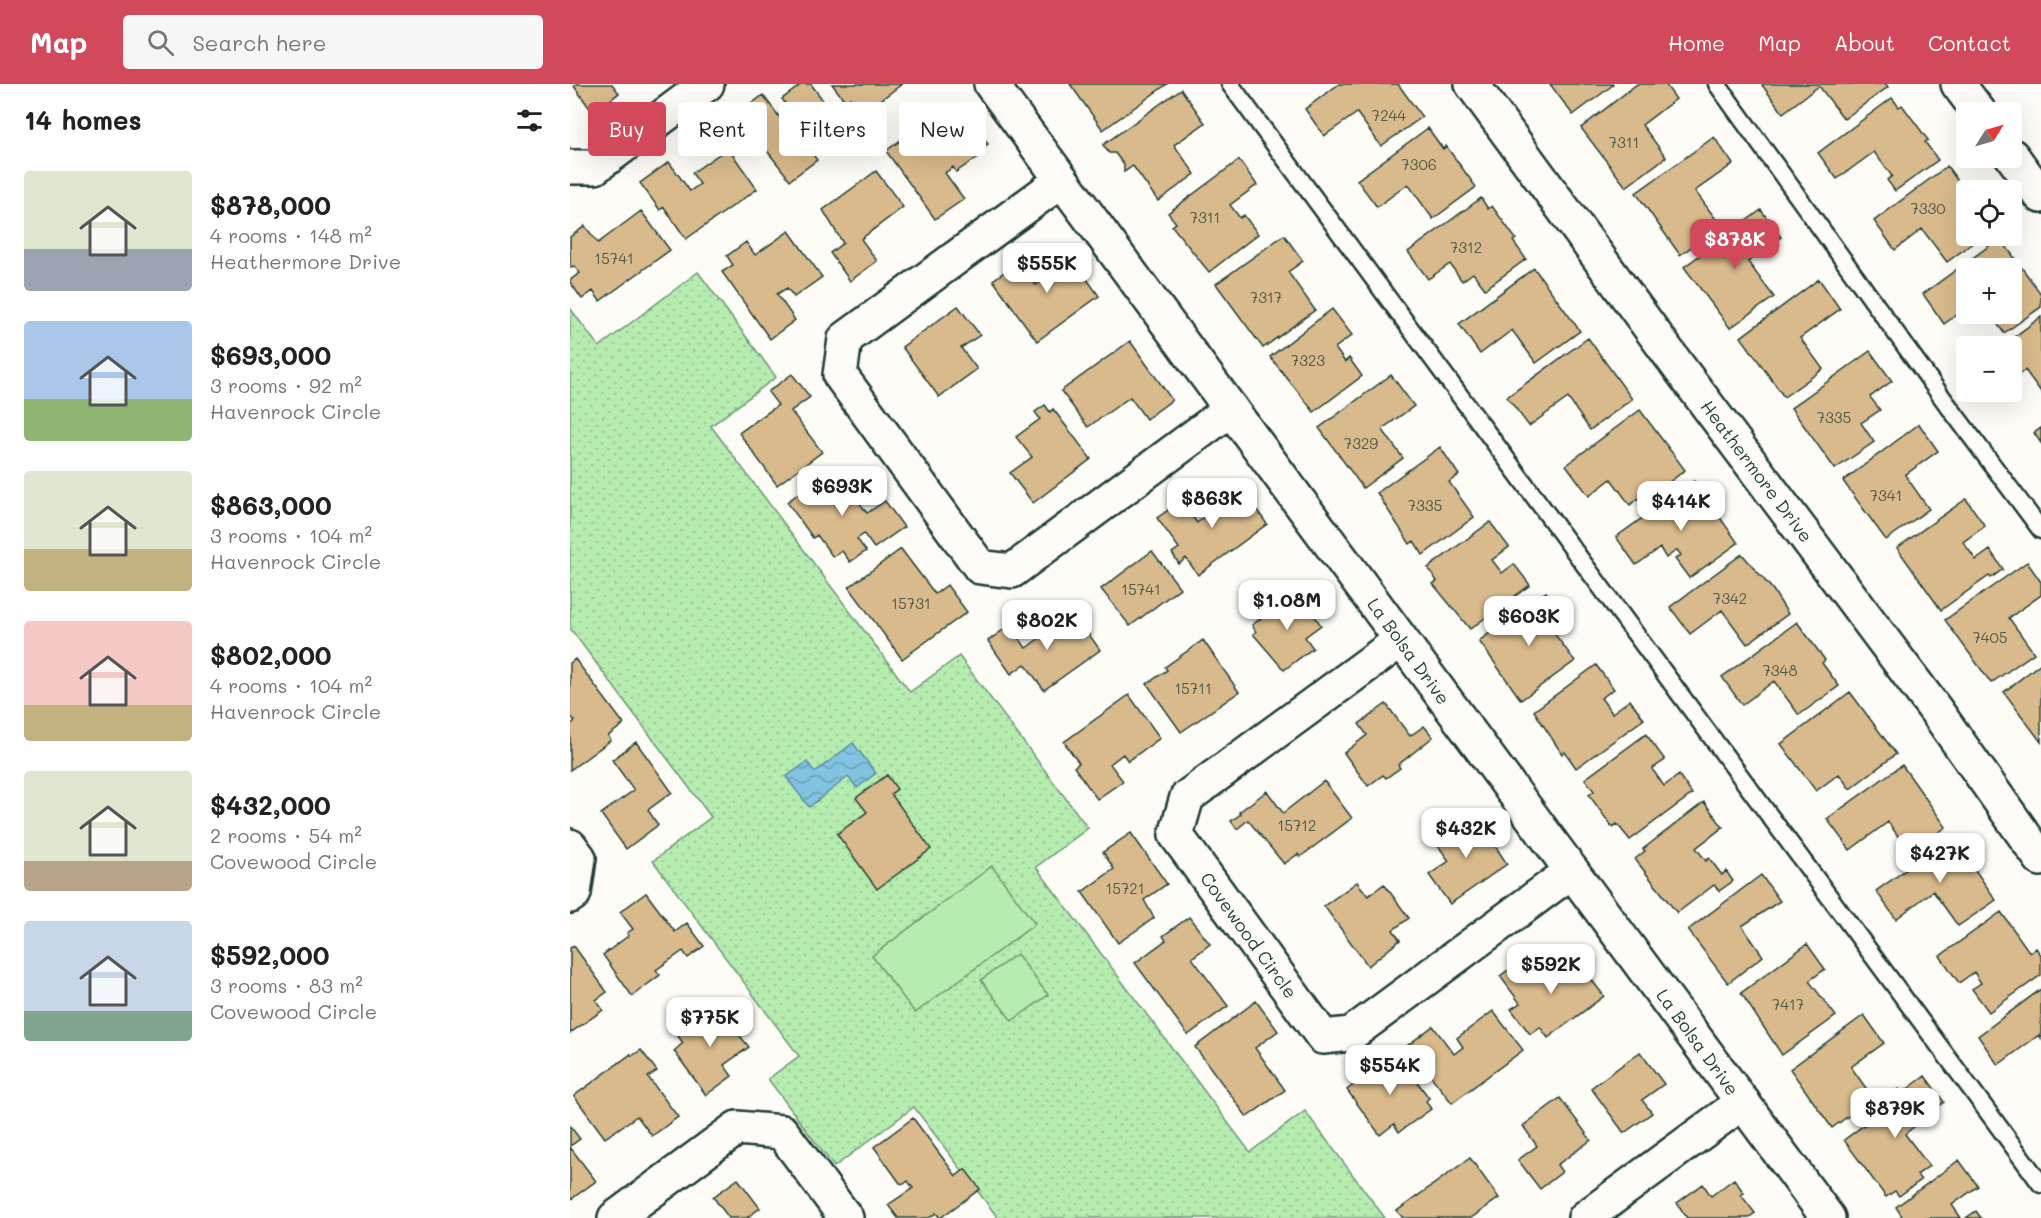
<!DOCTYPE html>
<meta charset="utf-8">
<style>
:root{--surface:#fff;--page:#f6f6f6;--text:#222;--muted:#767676;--accent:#d1495b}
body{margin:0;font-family:Mali,sans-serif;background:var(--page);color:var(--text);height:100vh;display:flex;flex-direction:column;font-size:22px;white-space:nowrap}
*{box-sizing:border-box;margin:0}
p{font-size:20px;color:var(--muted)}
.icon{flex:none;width:33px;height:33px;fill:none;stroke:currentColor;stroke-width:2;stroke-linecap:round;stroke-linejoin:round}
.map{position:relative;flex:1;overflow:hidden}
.details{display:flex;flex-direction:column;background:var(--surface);width:570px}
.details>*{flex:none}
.top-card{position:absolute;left:18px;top:18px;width:570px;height:54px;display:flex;gap:12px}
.needle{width:39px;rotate:53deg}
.controls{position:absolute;left:1386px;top:18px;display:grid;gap:12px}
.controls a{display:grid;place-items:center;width:66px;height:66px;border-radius:6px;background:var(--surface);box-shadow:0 6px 24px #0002;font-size:30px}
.price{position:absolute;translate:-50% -51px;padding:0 14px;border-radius:12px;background:#fff;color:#222;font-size:20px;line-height:39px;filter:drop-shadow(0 2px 3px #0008)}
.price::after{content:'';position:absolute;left:50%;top:36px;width:18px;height:14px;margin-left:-9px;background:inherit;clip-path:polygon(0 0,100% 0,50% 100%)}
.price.on{background:var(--accent);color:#fff}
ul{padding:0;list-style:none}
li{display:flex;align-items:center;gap:18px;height:150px;padding:0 24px}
li span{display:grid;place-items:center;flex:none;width:168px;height:120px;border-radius:6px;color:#555}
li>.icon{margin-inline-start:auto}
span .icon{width:72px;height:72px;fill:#fffc;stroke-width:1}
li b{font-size:26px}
h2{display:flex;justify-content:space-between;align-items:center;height:72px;padding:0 24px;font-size:26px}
.chip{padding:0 21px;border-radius:6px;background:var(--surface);box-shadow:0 6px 24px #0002;font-size:21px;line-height:54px}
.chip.on{background:var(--accent);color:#fff}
header{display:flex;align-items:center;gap:36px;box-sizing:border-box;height:84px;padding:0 30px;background:var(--accent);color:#fff}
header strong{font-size:28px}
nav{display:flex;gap:33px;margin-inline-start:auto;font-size:21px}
.search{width:420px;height:54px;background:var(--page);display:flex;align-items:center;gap:15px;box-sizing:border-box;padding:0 21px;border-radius:6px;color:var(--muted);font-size:22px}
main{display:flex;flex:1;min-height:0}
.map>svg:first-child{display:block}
.park{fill:url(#park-dots);stroke:#6a9472;stroke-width:1.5}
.pitch{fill:#b6ecaf;stroke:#6a9472;stroke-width:1.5}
.water{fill:url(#water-waves);stroke:#5a8d9c;stroke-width:1.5}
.building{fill:#d9ba8c;stroke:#1f3d34;stroke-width:1.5}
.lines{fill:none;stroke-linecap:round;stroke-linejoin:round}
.service-casing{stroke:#1f3d34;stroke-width:21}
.minor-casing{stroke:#1f3d34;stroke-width:38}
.tertiary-casing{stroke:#1f3d34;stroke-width:38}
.service{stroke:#fdfcf7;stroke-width:16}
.minor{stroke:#fdfcf7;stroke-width:33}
.tertiary{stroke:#fdfcf7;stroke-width:33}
.labels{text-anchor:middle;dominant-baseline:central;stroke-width:5;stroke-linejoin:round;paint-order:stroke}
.number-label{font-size:15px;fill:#4e5c4a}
.street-label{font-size:18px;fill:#1f3d34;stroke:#fdfcf7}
</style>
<header>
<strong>Map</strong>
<div class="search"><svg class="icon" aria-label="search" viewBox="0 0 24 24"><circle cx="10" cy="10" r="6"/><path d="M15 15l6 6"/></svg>Search here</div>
<nav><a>Home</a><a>Map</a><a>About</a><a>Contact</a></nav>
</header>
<main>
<section class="details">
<h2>14 homes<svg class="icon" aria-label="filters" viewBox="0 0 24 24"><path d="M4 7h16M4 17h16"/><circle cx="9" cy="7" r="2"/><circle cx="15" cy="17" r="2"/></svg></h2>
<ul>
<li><span style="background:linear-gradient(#dfe7d0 65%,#9aa5b1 0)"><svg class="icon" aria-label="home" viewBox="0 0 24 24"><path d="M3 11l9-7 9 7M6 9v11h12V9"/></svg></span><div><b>$878,000</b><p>4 rooms · 148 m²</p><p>Heathermore Drive</p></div></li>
<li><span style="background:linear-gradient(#a9c7e8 65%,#8fb573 0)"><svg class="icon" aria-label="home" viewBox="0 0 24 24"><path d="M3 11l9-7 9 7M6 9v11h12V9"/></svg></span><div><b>$693,000</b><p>3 rooms · 92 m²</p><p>Havenrock Circle</p></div></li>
<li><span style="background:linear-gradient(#dfe7d0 65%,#c2b280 0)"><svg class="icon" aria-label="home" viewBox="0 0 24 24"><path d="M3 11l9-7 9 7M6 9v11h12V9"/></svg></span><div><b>$863,000</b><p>3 rooms · 104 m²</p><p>Havenrock Circle</p></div></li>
<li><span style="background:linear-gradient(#f6c9c9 70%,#c2b280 0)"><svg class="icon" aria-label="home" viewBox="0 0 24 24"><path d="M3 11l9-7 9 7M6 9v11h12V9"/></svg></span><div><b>$802,000</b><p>4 rooms · 104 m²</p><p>Havenrock Circle</p></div></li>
<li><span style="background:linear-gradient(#dfe7d0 75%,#b9a48a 0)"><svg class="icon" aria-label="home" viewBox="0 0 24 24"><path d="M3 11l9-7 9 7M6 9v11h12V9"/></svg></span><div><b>$432,000</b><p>2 rooms · 54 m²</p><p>Covewood Circle</p></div></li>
<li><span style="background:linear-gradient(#c9d6e8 75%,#7fa58c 0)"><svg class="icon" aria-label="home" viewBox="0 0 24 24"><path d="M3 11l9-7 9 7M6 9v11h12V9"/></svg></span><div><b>$592,000</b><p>3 rooms · 83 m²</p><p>Covewood Circle</p></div></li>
</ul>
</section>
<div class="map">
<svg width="1471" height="1134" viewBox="0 0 1471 1134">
<defs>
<pattern id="park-dots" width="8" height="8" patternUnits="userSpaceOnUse" patternTransform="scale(1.5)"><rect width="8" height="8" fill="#b6ecaf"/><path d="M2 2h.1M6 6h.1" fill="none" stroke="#9ccb97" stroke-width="1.8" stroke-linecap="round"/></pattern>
<pattern id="water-waves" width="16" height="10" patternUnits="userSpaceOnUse" patternTransform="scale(1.5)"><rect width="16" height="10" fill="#81c3e1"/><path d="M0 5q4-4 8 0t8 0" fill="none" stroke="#69a0b7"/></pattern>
</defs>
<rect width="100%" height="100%" fill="#fdfcf7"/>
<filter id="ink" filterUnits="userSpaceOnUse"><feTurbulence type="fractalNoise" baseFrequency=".0167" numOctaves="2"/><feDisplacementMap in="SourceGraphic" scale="12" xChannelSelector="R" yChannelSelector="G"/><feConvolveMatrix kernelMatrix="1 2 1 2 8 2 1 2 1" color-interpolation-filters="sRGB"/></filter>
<g filter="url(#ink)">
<!-- park -->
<path class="park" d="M 128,188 L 206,293 L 141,342 L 340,608 L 389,572 L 518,744 L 466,783 L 680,1068 L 735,1027 L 815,1134 L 428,1134 L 344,1023 L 264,1083 L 198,995 L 229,972 L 83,777 L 141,733 L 0,544 L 0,224 L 29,263 Z"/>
<!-- pitch -->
<path class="pitch" d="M 422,782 L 465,840 L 345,929 L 302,872 Z
M 447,870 L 478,911 L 442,937 L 411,896 Z"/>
<!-- water -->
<path class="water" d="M 283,659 L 306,689 L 287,704 L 278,693 L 239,723 L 216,693 L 237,678 L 245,688 Z"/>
<!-- building -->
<path class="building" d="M 6,0 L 42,0 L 49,9 L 23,29 L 4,2 Z
M 232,0 L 241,0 L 271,41 L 239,65 L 247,76 L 220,96 L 168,30 L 193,11 L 210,34 L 220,26 L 212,15 Z
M 262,0 L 332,0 L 292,30 L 280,14 L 276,18 Z
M 500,0 L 597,0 L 533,46 Z
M 769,0 L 828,0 L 852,33 L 811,62 L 787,29 L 754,52 L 735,25 Z
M 980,0 L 1042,0 L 1043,1 L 1003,31 Z
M 1067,0 L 1095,0 L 1106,15 L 1072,41 L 1096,73 L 1056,103 L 1011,44 Z
M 1194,0 L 1316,0 L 1318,3 L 1274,35 L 1249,2 L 1213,29 L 1192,1 Z
M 611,5 L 635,39 L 604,61 L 625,90 L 588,117 L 563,82 L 554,88 L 554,81 L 545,69 L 539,69 L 533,61 Z
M 1322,14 L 1329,23 L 1332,21 L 1358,56 L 1355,58 L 1368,76 L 1325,107 L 1317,96 L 1322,92 L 1304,68 L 1267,95 L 1248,69 Z
M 391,23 L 418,60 L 410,66 L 413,70 L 386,88 L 383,83 L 375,89 L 394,115 L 365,135 L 316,67 L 339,50 L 344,57 Z
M 858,44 L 873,65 L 876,62 L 906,103 L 863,135 L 838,100 L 807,123 L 787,96 Z
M 1144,53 L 1163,80 L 1125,107 L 1151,142 L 1110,171 L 1066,109 Z
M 158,64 L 187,105 L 116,155 L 94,123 L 90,126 L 70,99 L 99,78 L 120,107 L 130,100 L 122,89 Z
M 669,76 L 687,101 L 660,121 L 670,134 L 674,131 L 688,150 L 639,188 L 602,142 L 606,139 L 598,129 Z
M 1377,82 L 1390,100 L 1388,102 L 1396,112 L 1396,152 L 1412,152 L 1377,178 L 1352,145 L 1325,166 L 1304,137 Z
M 306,87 L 333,123 L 291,155 L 307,177 L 280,197 L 260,169 L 273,159 L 253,126 Z
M 911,114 L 918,125 L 922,122 L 946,155 L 943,157 L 956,175 L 915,205 L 903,189 L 892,197 L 880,180 L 858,195 L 838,168 Z
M 1191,126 L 1211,153 L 1178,178 L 1204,213 L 1160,244 L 1114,183 Z
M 71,127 L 100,166 L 30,217 L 23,207 L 12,215 L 0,198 L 0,196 L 10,189 L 4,182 L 1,183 L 0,182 L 0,153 L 15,142 L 28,159 Z
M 219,147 L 252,193 L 224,213 L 217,204 L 207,210 L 225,236 L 200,255 L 152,188 L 163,181 L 157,172 L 176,158 L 185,171 Z
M 714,151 L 733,177 L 718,188 L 745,226 L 693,264 L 646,200 Z
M 1430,154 L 1471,210 L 1471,223 L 1434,249 L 1420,230 L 1442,230 L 1442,184 L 1396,184 L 1396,224 L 1374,240 L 1353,210 Z
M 497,167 L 529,212 L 467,257 L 423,196 L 449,178 L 466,201 L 474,195 L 469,187 Z
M 964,184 L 1010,247 L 966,279 L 942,246 L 910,270 L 889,240 Z
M 1249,195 L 1270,225 L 1230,254 L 1253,285 L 1214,313 L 1171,253 Z
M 388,222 L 410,251 L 391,264 L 407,285 L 369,313 L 332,263 Z
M 762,225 L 782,251 L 765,264 L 775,278 L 779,274 L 792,292 L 744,328 L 700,273 Z
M 1471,233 L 1471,308 L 1455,286 L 1442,296 L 1442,262 L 1432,262 Z
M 1018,254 L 1062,315 L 1020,346 L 998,314 L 959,342 L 937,313 Z
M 560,257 L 602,316 L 576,335 L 560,313 L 518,343 L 491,307 Z
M 1300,267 L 1322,297 L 1300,313 L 1310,326 L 1291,339 L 1304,358 L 1265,385 L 1221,324 Z
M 222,290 L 240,313 L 221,327 L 252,368 L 207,401 L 169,349 L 208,321 L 198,308 Z
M 821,291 L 844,322 L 812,345 L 833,374 L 793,404 L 749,344 Z
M 475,321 L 480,328 L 483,325 L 521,375 L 463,419 L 440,389 L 462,373 L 446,353 L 470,335 L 465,328 Z
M 1070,326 L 1115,386 L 1076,416 L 1073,411 L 1060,421 L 1041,395 L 1019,412 L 996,381 Z
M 1349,340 L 1368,367 L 1335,391 L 1359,425 L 1316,456 L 1273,397 Z
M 1471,344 L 1471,359 L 1464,349 Z
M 870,363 L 889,391 L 879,398 L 904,433 L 853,471 L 844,457 L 840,460 L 807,409 Z
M 264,384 L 297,429 L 315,417 L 334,443 L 304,464 L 294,450 L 287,455 L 296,467 L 280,478 L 272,467 L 263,473 L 247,451 L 243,454 L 217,418 Z
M 1124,397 L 1168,459 L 1119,494 L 1105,475 L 1111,471 L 1107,466 L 1096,474 L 1090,464 L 1066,481 L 1046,453 Z
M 669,401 L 697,440 L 628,491 L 616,474 L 609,480 L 602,469 L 609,464 L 587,434 L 611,417 L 627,439 L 636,431 L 633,427 Z
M 1396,415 L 1415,442 L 1393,458 L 1406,476 L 1420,466 L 1433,485 L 1421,494 L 1419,492 L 1371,526 L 1327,464 Z
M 920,438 L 939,463 L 922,476 L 932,489 L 944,480 L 960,501 L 900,545 L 863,500 L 867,497 L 858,484 Z
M 331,465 L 365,510 L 377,501 L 397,528 L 332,575 L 279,503 Z
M 582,467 L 610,504 L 560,542 L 531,505 Z
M 1172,470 L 1203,506 L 1218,530 L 1177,560 L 1152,526 L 1120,550 L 1100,523 Z
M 1457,478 L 1471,498 L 1471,511 L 1439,534 L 1464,569 L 1421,599 L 1375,536 Z
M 727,508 L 751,541 L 735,553 L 743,564 L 714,586 L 683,550 L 686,548 L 682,541 Z
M 976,508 L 994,533 L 980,544 L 1005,577 L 951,616 L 909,557 Z
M 504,529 L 530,566 L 474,606 L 455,580 L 441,590 L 418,557 L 440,541 L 456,564 Z
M 1227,538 L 1255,576 L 1252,579 L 1269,602 L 1229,631 L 1204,597 L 1172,621 L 1152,593 Z
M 633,556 L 669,608 L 611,648 L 577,600 L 597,586 L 595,583 Z
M 5,575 L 54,640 L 38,652 L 41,656 L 0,686 L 0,641 L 5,637 L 0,631 L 0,579 Z
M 1471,579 L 1471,658 L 1434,608 Z
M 1026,581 L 1044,605 L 1031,614 L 1042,629 L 1060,616 L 1074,635 L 1006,684 L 995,668 L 992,670 L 964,627 Z
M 1280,608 L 1326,670 L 1280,705 L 1269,690 L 1246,707 L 1211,660 Z
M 559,611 L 590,654 L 558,677 L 553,670 L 540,680 L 553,697 L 527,715 L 504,683 L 509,679 L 494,658 Z
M 816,620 L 840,652 L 854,642 L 863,653 L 828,681 L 830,684 L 816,694 L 813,691 L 798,702 L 774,669 L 797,651 L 789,640 Z
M 1076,650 L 1095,676 L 1082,685 L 1094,702 L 1109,691 L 1122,710 L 1060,756 L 1047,740 L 1042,743 L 1019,711 L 1024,707 L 1015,695 Z
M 66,658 L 102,708 L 78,726 L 88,741 L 56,765 L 31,730 L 64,706 L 42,676 Z
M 1332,681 L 1376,743 L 1340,769 L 1318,738 L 1280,766 L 1257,735 Z
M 317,691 L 327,705 L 321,710 L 361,765 L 307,805 L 267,750 L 297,728 L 286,714 Z
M 754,697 L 782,734 L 730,773 L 728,770 L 714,780 L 678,736 L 667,745 L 661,737 L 671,730 L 669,728 L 697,707 L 713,729 Z
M 1134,718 L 1153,743 L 1126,764 L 1136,777 L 1139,774 L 1152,791 L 1156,787 L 1163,797 L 1149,807 L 1144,801 L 1107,829 L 1065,775 L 1075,767 L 1073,765 Z
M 903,728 L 937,780 L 880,820 L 859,791 L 879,777 L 864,756 Z
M 561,749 L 597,800 L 574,816 L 584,834 L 548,859 L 512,808 L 544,785 L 533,768 Z
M 1382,753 L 1388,762 L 1390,760 L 1406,781 L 1403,783 L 1426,816 L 1388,842 L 1363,807 L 1326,835 L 1306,807 Z
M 1191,791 L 1210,817 L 1172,842 L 1193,872 L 1158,899 L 1118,846 Z
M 787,798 L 798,812 L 814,800 L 839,834 L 823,846 L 830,856 L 798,882 L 754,822 Z
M 76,809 L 105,848 L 117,839 L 134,862 L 118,874 L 113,867 L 86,886 L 90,891 L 62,912 L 33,871 L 58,852 L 57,849 L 63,845 L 50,828 Z
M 1431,828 L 1460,869 L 1466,864 L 1471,871 L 1471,891 L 1419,928 L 1402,905 L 1411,899 L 1404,888 L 1389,899 L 1370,872 Z
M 619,833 L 640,860 L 622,874 L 658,922 L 618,951 L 565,879 L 596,856 L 593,852 Z
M 1237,860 L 1255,885 L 1239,897 L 1266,932 L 1212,971 L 1171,909 Z
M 4,862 L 37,908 L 26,916 L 33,926 L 0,949 L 0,864 Z
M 1003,871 L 1034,912 L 978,954 L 970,943 L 960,950 L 941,925 L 950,919 L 930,892 L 957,873 L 971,891 L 976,887 L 978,890 Z
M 1471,905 L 1471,954 L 1469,951 L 1428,981 L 1408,952 Z
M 686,917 L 708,947 L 685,964 L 715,1006 L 677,1033 L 625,963 Z
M 128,927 L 138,941 L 154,929 L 156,932 L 162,928 L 177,947 L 170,952 L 179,963 L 154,981 L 162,992 L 136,1011 L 104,967 L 113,959 L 103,945 Z
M 923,927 L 953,966 L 882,1019 L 837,962 L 863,942 L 884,970 L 893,963 L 887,954 Z
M 1294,931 L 1314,959 L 1281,983 L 1303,1014 L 1262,1044 L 1220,985 Z
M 71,966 L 87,987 L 78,993 L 108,1033 L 82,1052 L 67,1032 L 35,1054 L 4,1012 L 61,970 L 62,972 Z
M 1070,968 L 1094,1000 L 1072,1016 L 1082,1029 L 1054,1049 L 1021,1004 Z
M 826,969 L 859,1014 L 856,1017 L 861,1025 L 829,1048 L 824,1040 L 810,1051 L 777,1006 Z
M 1355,992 L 1374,1018 L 1335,1050 L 1359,1082 L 1347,1091 L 1351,1096 L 1329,1112 L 1325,1107 L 1316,1113 L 1274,1056 L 1318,1023 L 1313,1017 L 1329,1005 L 1332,1009 Z
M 990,1014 L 1021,1056 L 987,1081 L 992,1088 L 970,1105 L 948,1076 L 967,1062 L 953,1042 Z
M 343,1034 L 386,1092 L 395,1085 L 410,1105 L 370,1134 L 366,1129 L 359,1134 L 328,1134 L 318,1121 L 343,1104 L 338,1097 L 334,1100 L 330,1099 L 304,1063 Z
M 0,1042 L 10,1055 L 0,1062 Z
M 0,1063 L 26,1097 L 0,1116 Z
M 900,1074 L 929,1114 L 901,1134 L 833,1134 L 827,1127 Z
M 1389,1076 L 1408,1102 L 1382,1121 L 1391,1134 L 1333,1134 L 1326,1123 Z
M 168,1095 L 190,1124 L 178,1133 L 179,1134 L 159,1134 L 143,1113 Z
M 1164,1095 L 1174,1109 L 1171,1111 L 1185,1129 L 1178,1134 L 1117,1134 L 1107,1119 L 1133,1100 L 1141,1112 Z
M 1406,1127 L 1411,1134 L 1396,1134 Z"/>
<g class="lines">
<defs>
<path id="service" d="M 660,0 L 1471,1100
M 1147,0 L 1374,316 L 1471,446"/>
<path id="minor" d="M 902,0 L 1108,282 L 1367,628 L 1471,775
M 1388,0 L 1409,28
M 1442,72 L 1471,112
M 0,83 L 25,83 L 137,0
M 492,96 L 275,255 L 270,291 L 410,483 L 442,487 L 661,325
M 831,556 L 617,713 L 606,751 L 753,953 L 781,950 L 1002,787
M 0,762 L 9,774 L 4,809 L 0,812
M 45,1134 L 167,1044 L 212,1048 L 276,1134
M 1015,1134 L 1173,1018"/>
<path id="tertiary" d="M 421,0 L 1258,1134"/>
</defs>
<!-- service casing -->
<use href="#service" class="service-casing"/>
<!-- minor casing -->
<use href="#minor" class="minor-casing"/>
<!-- tertiary casing -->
<use href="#tertiary" class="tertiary-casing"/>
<!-- service -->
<use href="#service" class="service"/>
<!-- minor -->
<use href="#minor" class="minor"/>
<!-- tertiary -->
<use href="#tertiary" class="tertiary"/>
</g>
</g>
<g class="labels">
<!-- number labels -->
<g class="number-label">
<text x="819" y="31">7244</text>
<text x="1054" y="58">7311</text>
<text x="849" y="80">7306</text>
<text x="1358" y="124">7330</text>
<text x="635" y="133">7311</text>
<text x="896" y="163">7312</text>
<text x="44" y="174">15741</text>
<text x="696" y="213">7317</text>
<text x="738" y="276">7323</text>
<text x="1264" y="333">7335</text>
<text x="791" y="359">7329</text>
<text x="1316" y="411">7341</text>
<text x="855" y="421">7335</text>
<text x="571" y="505">15741</text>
<text x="1160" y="514">7342</text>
<text x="341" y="519">15731</text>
<text x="1420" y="553">7405</text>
<text x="1210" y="586">7348</text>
<text x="623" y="604">15711</text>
<text x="727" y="741">15712</text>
<text x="555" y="804">15721</text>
<text x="1218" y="920">7417</text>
</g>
<!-- street labels -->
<g class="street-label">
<text transform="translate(1187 387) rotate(53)">Heathermore Drive</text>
<text transform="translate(839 567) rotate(54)">La Bolsa Drive</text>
<text transform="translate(679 851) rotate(54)">Covewood Circle</text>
<text transform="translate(1128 958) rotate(54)">La Bolsa Drive</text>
</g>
</g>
</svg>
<div class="controls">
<a><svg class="needle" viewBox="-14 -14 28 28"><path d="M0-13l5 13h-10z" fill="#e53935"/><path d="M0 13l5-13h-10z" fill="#767676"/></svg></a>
<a><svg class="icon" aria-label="locate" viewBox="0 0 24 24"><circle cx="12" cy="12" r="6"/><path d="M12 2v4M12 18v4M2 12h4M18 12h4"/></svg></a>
<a>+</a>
<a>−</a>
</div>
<b class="price on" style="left:1165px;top:186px">$878K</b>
<b class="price" style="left:477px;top:210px">$555K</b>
<b class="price" style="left:272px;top:433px">$693K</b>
<b class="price" style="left:642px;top:445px">$863K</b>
<b class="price" style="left:1111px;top:448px">$414K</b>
<b class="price" style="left:717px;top:547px">$1.08M</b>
<b class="price" style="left:959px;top:563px">$603K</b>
<b class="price" style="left:477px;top:567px">$802K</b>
<b class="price" style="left:896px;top:775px">$432K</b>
<b class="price" style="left:1370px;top:800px">$427K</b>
<b class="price" style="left:981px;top:911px">$592K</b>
<b class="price" style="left:140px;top:964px">$775K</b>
<b class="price" style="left:820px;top:1012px">$554K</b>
<b class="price" style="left:1325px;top:1055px">$879K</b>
<div class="top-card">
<a class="chip on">Buy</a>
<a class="chip">Rent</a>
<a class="chip">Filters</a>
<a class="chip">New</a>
</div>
</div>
</main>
